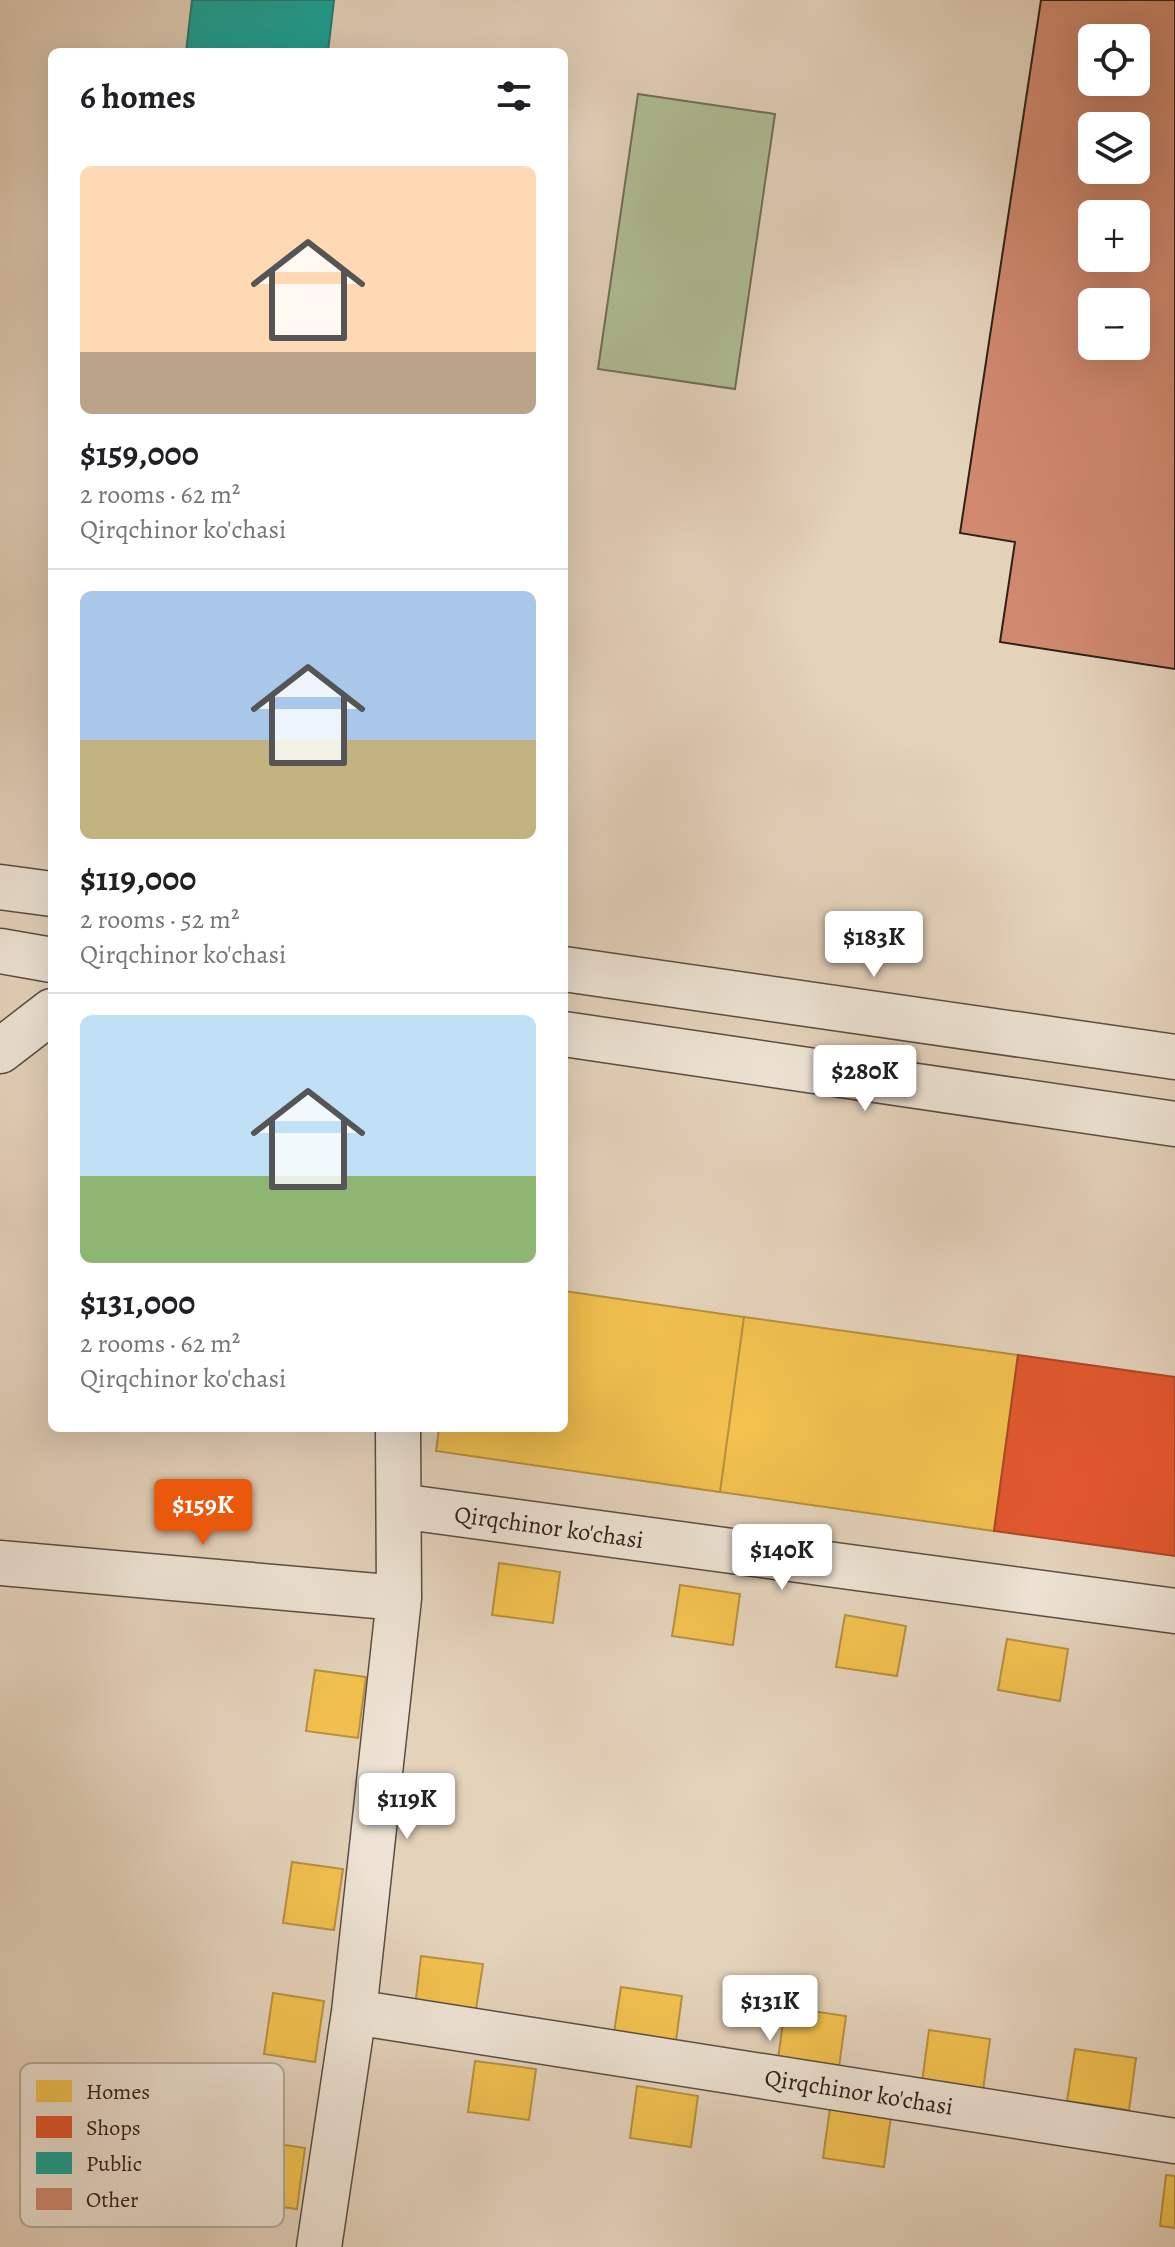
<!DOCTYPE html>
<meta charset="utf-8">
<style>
:root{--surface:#fff;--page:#f6f6f6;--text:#202124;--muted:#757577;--line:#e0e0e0;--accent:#ea580c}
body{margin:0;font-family:Alegreya,serif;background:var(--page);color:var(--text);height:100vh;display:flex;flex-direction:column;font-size:30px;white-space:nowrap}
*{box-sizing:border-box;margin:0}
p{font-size:26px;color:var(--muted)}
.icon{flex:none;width:44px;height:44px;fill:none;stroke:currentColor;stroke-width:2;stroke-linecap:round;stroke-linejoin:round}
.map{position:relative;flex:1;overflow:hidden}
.sheet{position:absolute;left:48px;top:48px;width:520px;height:1384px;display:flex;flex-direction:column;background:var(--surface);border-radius:12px;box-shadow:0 8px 32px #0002}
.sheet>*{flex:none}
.fabs{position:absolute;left:1078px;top:24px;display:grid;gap:16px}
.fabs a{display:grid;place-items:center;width:72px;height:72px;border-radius:12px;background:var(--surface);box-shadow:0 8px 32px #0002;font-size:40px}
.price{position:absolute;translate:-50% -68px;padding:0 18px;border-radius:8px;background:#fff;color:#222;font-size:26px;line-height:52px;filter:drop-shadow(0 2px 4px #0008)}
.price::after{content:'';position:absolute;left:50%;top:48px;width:24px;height:18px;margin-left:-12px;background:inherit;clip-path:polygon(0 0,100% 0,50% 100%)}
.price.current{background:var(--accent);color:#fff}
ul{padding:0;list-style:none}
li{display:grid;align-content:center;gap:16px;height:424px;padding:0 32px}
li+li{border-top:2px solid var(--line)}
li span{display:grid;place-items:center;height:248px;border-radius:12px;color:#555}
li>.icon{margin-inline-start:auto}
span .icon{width:144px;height:144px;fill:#fffc;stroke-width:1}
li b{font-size:34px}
h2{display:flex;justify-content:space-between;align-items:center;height:96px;padding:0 32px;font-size:34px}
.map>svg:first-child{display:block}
.green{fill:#afbd94;stroke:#6e6f56;stroke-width:2}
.homes{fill:#f2c14e;stroke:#b7913e;stroke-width:2}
.shops{fill:#e4572e;stroke:#ad4728;stroke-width:2}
.public{fill:#17a398;stroke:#1e7c72;stroke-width:2}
.building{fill:#d0896f;stroke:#2d2119;stroke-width:2;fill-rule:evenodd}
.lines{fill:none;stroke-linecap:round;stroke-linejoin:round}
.minor-casing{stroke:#5b4d42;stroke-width:47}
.minor{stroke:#ede2d3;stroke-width:44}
.labels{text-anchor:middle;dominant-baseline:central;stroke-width:8;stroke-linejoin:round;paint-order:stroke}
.street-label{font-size:24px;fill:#2d2119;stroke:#ede2d3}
.key{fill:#ede2d3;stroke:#b3a89b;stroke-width:2}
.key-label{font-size:22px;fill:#2d2119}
</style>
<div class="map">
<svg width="1175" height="2247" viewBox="0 0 1175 2247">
<rect width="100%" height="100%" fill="#e4d2bb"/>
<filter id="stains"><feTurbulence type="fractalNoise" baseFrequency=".0025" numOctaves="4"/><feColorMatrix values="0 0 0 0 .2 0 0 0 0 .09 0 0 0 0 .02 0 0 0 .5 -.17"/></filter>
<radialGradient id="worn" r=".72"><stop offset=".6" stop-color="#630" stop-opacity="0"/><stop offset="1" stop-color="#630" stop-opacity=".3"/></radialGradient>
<!-- green -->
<path class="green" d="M 638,94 L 775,114 L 735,389 L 598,369 Z"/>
<!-- homes -->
<path class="homes" d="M 564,1291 L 744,1317 L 720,1492 L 436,1451 L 439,1428 L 564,1428 Z
M 744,1317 L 1018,1355 L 994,1531 L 720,1492 Z
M 499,1563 L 560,1572 L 553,1623 L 492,1615 Z
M 680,1585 L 740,1594 L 733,1645 L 672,1636 Z
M 845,1615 L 906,1626 L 897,1676 L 836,1667 Z
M 1007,1639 L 1068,1649 L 1060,1701 L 998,1690 Z
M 315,1670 L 366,1677 L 358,1738 L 306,1731 Z
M 292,1862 L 343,1869 L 334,1930 L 283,1923 Z
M 421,1956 L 483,1964 L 475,2016 L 415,2007 Z
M 621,1987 L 682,1996 L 675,2048 L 613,2039 Z
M 273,1993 L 324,2001 L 315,2062 L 264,2054 Z
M 785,2007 L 846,2016 L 839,2067 L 778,2059 Z
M 929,2030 L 990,2039 L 983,2090 L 922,2082 Z
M 1075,2049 L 1136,2058 L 1129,2110 L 1067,2101 Z
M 475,2061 L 536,2069 L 529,2120 L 468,2112 Z
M 637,2086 L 698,2096 L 691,2147 L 630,2138 Z
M 830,2108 L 891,2116 L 884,2167 L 823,2158 Z
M 253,2140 L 305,2148 L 297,2209 L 245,2202 Z
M 1166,2175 L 1175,2176 L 1175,2228 L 1160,2226 Z"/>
<!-- shops -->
<path class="shops" d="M 1018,1355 L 1175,1377 L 1175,1556 L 994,1531 Z"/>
<!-- public -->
<path class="public" d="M 192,0 L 334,0 L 328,52 L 186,52 Z"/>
<!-- building -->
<path class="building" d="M 1041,0 L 1175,0 L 1175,669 L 1000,642 L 1015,542 L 960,533 ZM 1092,38 L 1136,38 L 1136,82 L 1092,82 ZM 1092,126 L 1136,126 L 1136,170 L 1092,170 ZM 1092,214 L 1136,214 L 1136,258 L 1092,258 ZM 1092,302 L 1136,302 L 1136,346 L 1092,346 Z"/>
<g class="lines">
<defs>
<path id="minor" d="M 0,887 L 52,894
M 0,951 L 52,960
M 564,969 L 1175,1057
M 564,1034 L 1175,1124
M 0,1051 L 52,1011
M 399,1506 L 1175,1611
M 0,1563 L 399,1598
M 354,2012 L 1175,2141
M 319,2247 L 354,2012 L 399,1598 L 398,1428"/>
</defs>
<!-- minor casing -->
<use href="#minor" class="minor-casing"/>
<!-- minor -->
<use href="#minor" class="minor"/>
</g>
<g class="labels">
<!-- street labels -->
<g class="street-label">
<text transform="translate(549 1527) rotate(8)">Qirqchinor ko'chasi</text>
<text transform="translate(859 2092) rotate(9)">Qirqchinor ko'chasi</text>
</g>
</g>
<!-- legend -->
<rect x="20" y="2063" width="264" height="164" rx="12" class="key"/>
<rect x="36" y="2080" width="36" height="22" fill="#f2c14e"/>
<rect x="36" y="2116" width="36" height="22" fill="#e4572e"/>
<rect x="36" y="2152" width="36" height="22" fill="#17a398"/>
<rect x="36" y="2188" width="36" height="22" fill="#d0896f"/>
<g class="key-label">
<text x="86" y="2099">Homes</text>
<text x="86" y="2135">Shops</text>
<text x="86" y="2171">Public</text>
<text x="86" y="2207">Other</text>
</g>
<rect width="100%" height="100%" filter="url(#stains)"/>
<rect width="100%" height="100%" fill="url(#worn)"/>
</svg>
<div class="fabs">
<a><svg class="icon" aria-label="locate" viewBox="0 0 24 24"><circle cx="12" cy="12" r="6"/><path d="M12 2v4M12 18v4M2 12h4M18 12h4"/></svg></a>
<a><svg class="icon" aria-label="layers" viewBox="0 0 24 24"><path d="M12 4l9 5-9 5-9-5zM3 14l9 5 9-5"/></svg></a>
<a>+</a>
<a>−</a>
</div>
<b class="price" style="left:874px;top:979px">$183K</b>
<b class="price" style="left:865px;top:1113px">$280K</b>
<b class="price current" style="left:203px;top:1547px">$159K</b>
<b class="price" style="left:782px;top:1592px">$140K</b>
<b class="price" style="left:407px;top:1841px">$119K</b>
<b class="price" style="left:770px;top:2043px">$131K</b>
<section class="sheet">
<h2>6 homes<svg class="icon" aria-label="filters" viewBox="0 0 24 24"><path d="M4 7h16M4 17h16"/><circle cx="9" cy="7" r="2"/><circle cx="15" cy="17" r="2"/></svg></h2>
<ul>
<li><span style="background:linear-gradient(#ffd9b3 75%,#b9a48a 0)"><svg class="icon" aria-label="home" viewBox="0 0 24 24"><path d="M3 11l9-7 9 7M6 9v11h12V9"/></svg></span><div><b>$159,000</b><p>2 rooms · 62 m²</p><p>Qirqchinor ko'chasi</p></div></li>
<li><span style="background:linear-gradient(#a9c7e8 60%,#c2b280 0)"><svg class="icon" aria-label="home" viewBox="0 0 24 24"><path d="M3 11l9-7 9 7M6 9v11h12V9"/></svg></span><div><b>$119,000</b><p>2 rooms · 52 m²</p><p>Qirqchinor ko'chasi</p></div></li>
<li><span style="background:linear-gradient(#bfe0f5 65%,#8fb573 0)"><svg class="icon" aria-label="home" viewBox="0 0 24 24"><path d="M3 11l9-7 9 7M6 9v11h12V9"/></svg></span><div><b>$131,000</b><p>2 rooms · 62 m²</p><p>Qirqchinor ko'chasi</p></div></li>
</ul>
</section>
</div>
